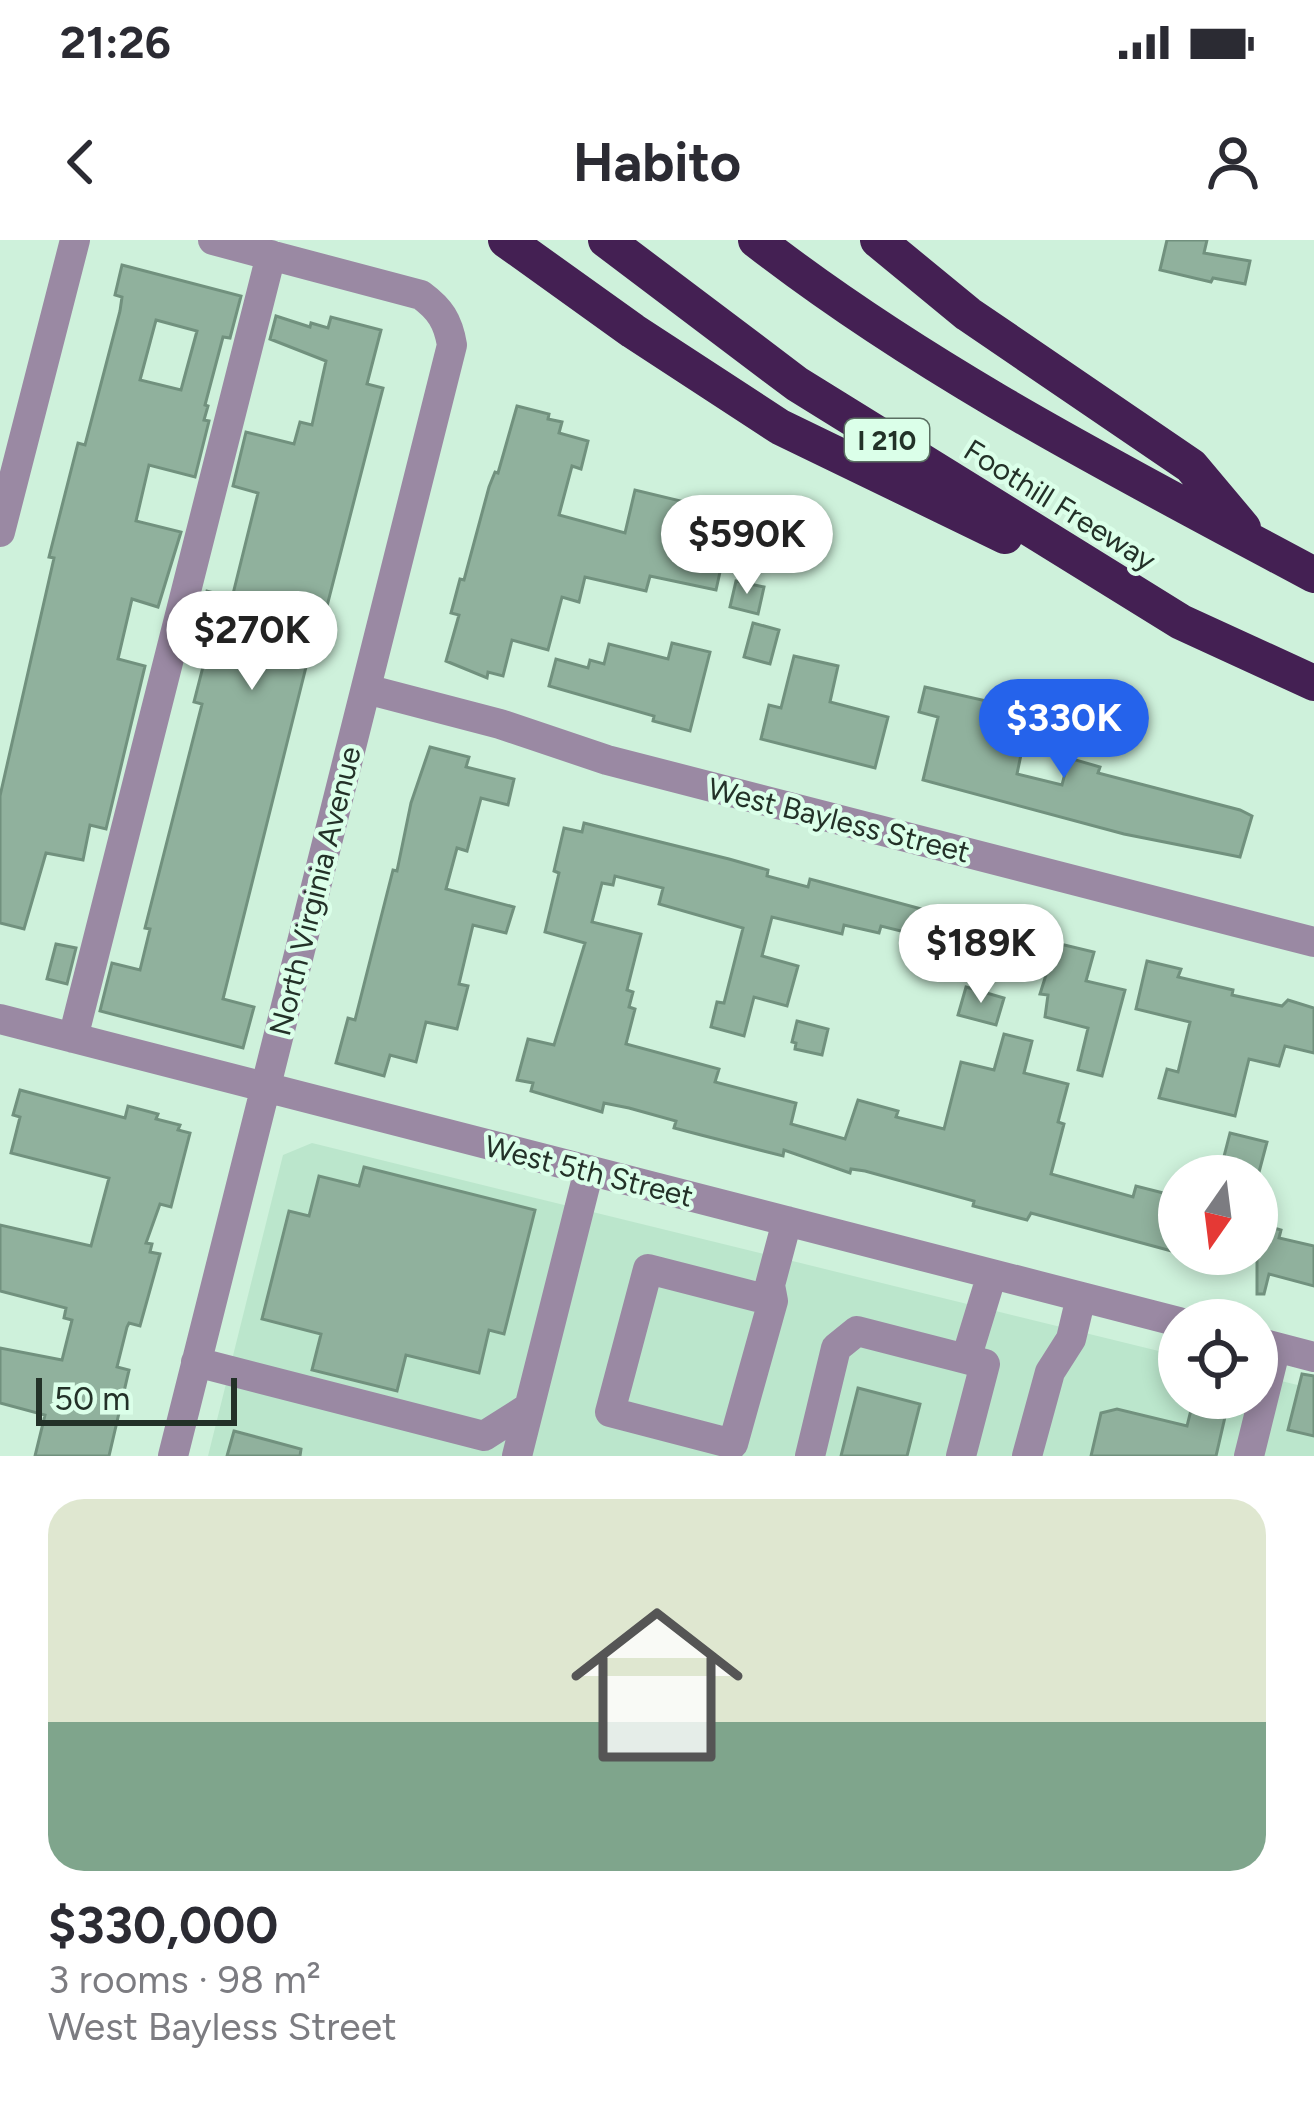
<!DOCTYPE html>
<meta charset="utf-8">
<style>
:root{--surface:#fff;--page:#f7f7f7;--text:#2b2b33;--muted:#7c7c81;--line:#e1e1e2;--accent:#2563eb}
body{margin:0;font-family:Figtree,sans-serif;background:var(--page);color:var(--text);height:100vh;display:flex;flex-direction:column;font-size:45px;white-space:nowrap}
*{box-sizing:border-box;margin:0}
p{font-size:39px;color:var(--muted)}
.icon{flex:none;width:66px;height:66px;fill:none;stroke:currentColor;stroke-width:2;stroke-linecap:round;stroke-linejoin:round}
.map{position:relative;height:1216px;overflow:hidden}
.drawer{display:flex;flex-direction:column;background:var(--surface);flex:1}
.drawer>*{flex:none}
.needle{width:78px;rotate:194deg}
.tools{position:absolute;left:1158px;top:915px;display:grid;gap:24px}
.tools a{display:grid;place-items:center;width:120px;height:120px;border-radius:50%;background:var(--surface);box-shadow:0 6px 18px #0003;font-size:60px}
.scale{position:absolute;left:36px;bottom:30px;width:201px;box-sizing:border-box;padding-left:12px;border:6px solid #233128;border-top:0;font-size:33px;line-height:42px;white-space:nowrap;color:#233128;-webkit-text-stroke:9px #dbffe9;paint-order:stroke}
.price{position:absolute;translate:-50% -102px;padding:0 27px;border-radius:42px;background:#fff;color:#222;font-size:39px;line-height:78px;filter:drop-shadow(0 3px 6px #0008)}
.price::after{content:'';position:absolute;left:50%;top:72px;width:36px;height:27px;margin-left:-18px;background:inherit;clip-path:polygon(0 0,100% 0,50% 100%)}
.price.on{background:var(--accent);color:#fff}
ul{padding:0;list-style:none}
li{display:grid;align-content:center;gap:24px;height:636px;padding:0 48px}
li+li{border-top:3px solid var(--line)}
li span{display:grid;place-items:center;height:372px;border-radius:36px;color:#555}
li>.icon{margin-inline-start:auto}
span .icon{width:216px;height:216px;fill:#fffc;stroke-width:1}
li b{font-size:51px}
.status{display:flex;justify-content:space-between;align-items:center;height:84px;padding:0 60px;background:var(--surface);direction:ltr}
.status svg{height:33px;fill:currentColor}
header{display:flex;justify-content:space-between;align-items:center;height:156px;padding:0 48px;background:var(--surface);font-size:54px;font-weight:700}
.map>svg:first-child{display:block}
.built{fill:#bbe6cc}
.building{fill:#90b19d;stroke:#71917e;stroke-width:3;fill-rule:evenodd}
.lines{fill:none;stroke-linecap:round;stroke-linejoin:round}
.minor{stroke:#9a89a3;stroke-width:30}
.highway{stroke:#442053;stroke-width:36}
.labels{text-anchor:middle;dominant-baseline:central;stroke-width:9;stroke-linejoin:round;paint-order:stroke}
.shield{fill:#dbffe9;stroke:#5a6f62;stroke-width:3}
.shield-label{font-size:27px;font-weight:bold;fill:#233128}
.street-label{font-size:30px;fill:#233128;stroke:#dbffe9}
</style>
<div class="status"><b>21:26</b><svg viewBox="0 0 49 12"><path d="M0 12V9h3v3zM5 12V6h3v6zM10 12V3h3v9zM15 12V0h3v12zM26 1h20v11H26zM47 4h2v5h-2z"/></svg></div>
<header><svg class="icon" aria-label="back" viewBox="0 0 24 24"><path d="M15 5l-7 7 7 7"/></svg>Habito<svg class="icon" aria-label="person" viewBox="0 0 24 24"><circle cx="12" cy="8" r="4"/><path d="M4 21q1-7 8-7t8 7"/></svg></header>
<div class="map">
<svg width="1314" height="1216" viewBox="0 0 1314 1216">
<rect width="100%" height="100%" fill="#cef1db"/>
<!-- built -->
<path class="built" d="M 312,903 L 1179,1116 L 1179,1158 L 1257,1158 L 1257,1135 L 1314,1149 L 1314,1216 L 208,1216 L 283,915 Z"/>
<!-- building -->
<path class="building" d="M 1167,0 L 1207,0 L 1204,13 L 1250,21 L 1245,44 L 1213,38 L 1211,42 L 1160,30 Z
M 122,25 L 241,56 L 230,98 L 223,97 L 205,165 L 208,166 L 204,180 L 209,181 L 195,237 L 149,225 L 136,281 L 181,292 L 158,367 L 132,359 L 118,419 L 145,426 L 106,589 L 90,585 L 83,620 L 46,613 L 24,689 L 0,683 L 0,556 L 54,318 L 49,317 L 78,203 L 85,205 L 120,71 L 122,57 L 115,55 ZM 156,80 L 197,91 L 181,150 L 140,140 Z
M 276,76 L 310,87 L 311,83 L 328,88 L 331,77 L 381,90 L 367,144 L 383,148 L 318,401 L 313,399 L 223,759 L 254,767 L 243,808 L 100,771 L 112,723 L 140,730 L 150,689 L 145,688 L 202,464 L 194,462 L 206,415 L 191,412 L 207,351 L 232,358 L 258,253 L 233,246 L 246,192 L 294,204 L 300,182 L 312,185 L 326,121 L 270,99 Z
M 517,166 L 549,174 L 548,179 L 562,182 L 559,193 L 588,201 L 581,229 L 572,226 L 559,275 L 625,293 L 635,250 L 685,262 L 673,313 L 722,323 L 716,350 L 650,336 L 646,351 L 585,337 L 579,362 L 562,357 L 548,410 L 512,400 L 503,436 L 488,432 L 487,438 L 446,421 L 459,375 L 451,373 L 460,339 L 464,340 L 489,247 L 495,232 L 498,233 Z
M 736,341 L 764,347 L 758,374 L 730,367 Z
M 753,383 L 779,390 L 770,424 L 744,417 Z
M 672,403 L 710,412 L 690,491 L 653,481 L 654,476 L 549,446 L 556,419 L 588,428 L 590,420 L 604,424 L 609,404 L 668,419 Z
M 794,416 L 838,426 L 830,462 L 888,477 L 875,528 L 761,499 L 769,465 L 781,468 Z
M 925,447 L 1030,471 L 1017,534 L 1062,545 L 1069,518 L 1100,527 L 1098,533 L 1240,570 L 1252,576 L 1240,617 L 1124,594 L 923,540 L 938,477 L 919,472 Z
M 430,507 L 469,517 L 466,527 L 514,539 L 508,565 L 481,558 L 467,611 L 457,608 L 446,649 L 514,667 L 506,693 L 473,685 L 459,744 L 468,746 L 457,789 L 426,782 L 416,822 L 390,815 L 384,836 L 336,823 L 348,778 L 355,780 L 393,630 L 397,631 L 411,563 Z
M 584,583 L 729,619 L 768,630 L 767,636 L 808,647 L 810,639 L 821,642 L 951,677 L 953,671 L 989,679 L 988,684 L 1007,689 L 1001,716 L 881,686 L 879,693 L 844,685 L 842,694 L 772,677 L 762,716 L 798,726 L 787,766 L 754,757 L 744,796 L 711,787 L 717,762 L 724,763 L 743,688 L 659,664 L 663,648 L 615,636 L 613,645 L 602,643 L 592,682 L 641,694 L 627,750 L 633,752 L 629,767 L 635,769 L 626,804 L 719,829 L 715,842 L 796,863 L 791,884 L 845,899 L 858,860 L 898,871 L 896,877 L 944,889 L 961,822 L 994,830 L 1004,794 L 1032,801 L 1024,833 L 1068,844 L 1058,882 L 1064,884 L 1051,934 L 1133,957 L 1136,946 L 1179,957 L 1179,1013 L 1031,973 L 1027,980 L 973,966 L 974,961 L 865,931 L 851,929 L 850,933 L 784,910 L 783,916 L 701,895 L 674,888 L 676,881 L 629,868 L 604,863 L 602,872 L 531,851 L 533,843 L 517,840 L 528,799 L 554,805 L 585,703 L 545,692 L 559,633 L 554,631 L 564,588 L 582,592 Z
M 1056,703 L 1094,712 L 1086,741 L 1125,750 L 1102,836 L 1078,830 L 1088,788 L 1045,777 L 1048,755 L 1040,754 Z
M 56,704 L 76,708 L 67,744 L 47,739 Z
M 1147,721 L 1181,729 L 1178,737 L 1233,750 L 1232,755 L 1282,766 L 1288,760 L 1314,768 L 1314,813 L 1285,806 L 1279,826 L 1249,819 L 1235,876 L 1159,858 L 1167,829 L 1178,832 L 1190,782 L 1136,769 Z
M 966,747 L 1004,758 L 996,785 L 958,775 Z
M 797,781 L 828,789 L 822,815 L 795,809 L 796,803 L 792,802 Z
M 20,850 L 125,878 L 128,866 L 158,874 L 156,879 L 180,885 L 178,890 L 190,893 L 171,967 L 160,964 L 146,1003 L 152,1004 L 150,1012 L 160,1014 L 140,1086 L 129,1083 L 127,1087 L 117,1127 L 129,1130 L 109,1216 L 35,1216 L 45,1175 L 0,1163 L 0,1108 L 62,1120 L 72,1080 L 64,1078 L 66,1068 L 0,1051 L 0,985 L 91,1006 L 109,938 L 11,913 L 20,877 L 13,875 Z
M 1230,893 L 1267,902 L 1258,936 L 1219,936 Z
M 364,927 L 535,970 L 504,1094 L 489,1090 L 479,1133 L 406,1115 L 397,1151 L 312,1130 L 321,1094 L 262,1079 L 289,971 L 309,976 L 319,936 L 359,946 Z
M 1257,983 L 1281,990 L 1279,998 L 1314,1006 L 1314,1046 L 1269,1034 L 1264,1054 L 1257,1054 Z
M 1302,1134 L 1314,1136 L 1314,1196 L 1288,1190 Z
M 858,1148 L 920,1164 L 907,1216 L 841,1216 Z
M 1194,1158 L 1228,1164 L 1216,1216 L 1091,1216 L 1101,1173 L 1117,1169 L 1187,1186 Z
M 234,1191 L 301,1209 L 300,1216 L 227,1216 Z"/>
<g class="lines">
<!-- minor -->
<path class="minor" d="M 0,292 L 75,0
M 366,449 L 500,484 L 607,520 L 1314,702
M 0,779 L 1179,1082
M 73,798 L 271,15
M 773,1061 L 648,1029 L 610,1172 L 733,1204 L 773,1061 L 770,1045 L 787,981
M 1257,1102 L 1314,1117
M 196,1122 L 484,1196 L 528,1168
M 173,1216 L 452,105 C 448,81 440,69 421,55 L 213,0
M 517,1216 L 589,930
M 810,1216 L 836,1108 L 857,1091 L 966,1119
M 961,1216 L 985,1124 L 966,1119 L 992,1034
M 1027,1216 L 1050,1132 L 1071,1099 L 1081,1057
M 1249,1216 L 1276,1107"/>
<!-- highway -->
<path class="highway" d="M 506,0 L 633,91 L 780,187 L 1005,296
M 606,0 L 797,144 L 1181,382 L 1314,443
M 756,0 C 927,133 1124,233 1314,335
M 878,0 L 968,74 L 1191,226 L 1243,288"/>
</g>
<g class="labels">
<!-- shield labels -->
<rect class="shield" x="845" y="179" width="84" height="42" rx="9"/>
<g class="shield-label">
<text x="887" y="200">I 210</text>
</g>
<!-- street labels -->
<g class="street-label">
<text transform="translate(1060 265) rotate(32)">Foothill Freeway</text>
<text transform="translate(839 580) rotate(14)">West Bayless Street</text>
<text transform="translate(315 651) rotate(-76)">North Virginia Avenue</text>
<text transform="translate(589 931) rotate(14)">West 5th Street</text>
</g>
</g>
</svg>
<div class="tools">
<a><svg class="needle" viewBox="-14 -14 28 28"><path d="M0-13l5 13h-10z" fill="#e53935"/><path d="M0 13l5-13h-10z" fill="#7c7c81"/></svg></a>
<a><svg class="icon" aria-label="locate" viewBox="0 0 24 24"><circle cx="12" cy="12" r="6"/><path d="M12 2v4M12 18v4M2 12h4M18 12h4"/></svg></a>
</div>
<div class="scale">50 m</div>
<b class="price" style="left:747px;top:357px">$590K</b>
<b class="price" style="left:252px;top:453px">$270K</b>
<b class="price on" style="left:1064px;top:541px">$330K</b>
<b class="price" style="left:981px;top:766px">$189K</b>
</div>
<section class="drawer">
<ul>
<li><span style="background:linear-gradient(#dfe7d0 60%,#7fa58c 0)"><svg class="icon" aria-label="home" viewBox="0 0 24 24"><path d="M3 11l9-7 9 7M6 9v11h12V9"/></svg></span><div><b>$330,000</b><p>3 rooms · 98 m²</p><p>West Bayless Street</p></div></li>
</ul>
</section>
